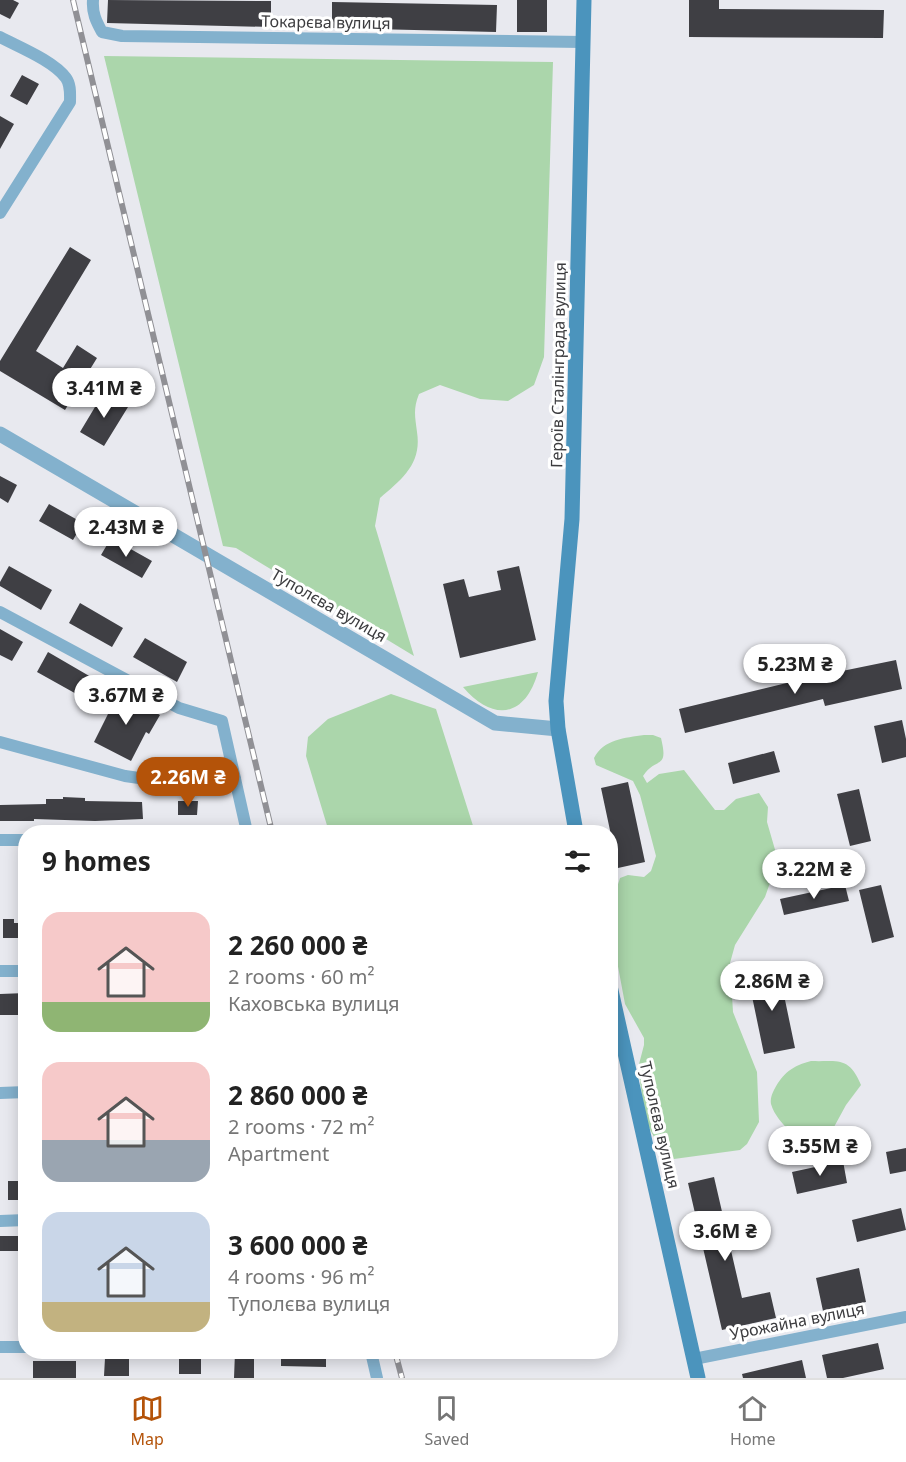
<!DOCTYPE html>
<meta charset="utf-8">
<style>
:root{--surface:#fff;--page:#f6f6f6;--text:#222;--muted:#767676;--line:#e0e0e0;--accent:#b45309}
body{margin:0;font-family:"Noto Sans",sans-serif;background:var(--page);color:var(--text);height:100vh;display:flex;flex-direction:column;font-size:22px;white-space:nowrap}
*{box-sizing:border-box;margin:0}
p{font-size:20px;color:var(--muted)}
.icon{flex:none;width:33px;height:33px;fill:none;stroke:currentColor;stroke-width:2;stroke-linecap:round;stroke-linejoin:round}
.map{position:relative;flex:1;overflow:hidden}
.details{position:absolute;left:18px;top:825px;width:600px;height:534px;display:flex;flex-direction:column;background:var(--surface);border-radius:24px;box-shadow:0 3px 15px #0003}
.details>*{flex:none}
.price{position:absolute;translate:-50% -51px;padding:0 14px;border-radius:21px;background:#fff;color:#222;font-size:20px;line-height:39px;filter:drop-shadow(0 2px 3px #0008)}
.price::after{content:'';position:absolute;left:50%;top:36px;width:18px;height:14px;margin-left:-9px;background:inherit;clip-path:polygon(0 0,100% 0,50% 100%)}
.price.active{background:var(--accent);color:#fff}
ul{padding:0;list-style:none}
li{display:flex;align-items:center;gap:18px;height:150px;padding:0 24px}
li span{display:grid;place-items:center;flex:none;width:168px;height:120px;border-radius:18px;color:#555}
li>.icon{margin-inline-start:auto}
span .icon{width:72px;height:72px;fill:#fffc;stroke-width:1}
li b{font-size:26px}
h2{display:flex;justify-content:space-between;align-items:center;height:72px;padding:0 24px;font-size:26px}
.menu{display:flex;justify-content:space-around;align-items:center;height:84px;border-top:2px solid var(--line);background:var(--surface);font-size:16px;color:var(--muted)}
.menu a{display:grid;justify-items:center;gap:3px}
.menu .active{color:var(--accent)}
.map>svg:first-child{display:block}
.green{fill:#abd6ab}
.building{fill:#3f3f44}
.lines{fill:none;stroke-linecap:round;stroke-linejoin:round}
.minor{stroke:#83b1cd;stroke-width:12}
.tertiary{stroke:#83b1cd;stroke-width:15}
.secondary{stroke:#4b94bd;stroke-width:15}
.rail-casing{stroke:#909095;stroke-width:6}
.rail{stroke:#fff;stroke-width:4;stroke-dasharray:11;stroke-linecap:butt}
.labels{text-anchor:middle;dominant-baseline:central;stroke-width:6;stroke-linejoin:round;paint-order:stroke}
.street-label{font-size:16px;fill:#3c3c3f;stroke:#fff}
</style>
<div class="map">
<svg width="906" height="1378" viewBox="0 0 906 1378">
<rect width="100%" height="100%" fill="#e8e9ef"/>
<!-- green -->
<path class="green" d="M 104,56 L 553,62 L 544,357 L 534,385 L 508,401 L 480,399 L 440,385 L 419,394 C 413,409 415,416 417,432 C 422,464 402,479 380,498 L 375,526 L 414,656 L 236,548 L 223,546 Z
M 538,672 C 525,718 493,722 463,687 Z
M 391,694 L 436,709 L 475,832 L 329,832 L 306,756 L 308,737 L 328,719 Z
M 644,735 L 653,735 L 661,738 C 669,771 656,756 643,776 L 647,783 L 659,774 L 684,770 L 715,810 L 724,810 L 736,799 L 759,793 L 768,807 L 767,822 L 778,860 L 765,897 L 735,945 L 730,963 L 733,1012 L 757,1072 L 759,1122 L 747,1144 L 740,1150 L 674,1159 L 661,1150 L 646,1122 L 638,1068 L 644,1045 L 644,1038 L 625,1004 L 611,929 L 610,909 L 620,878 L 628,875 L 644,877 L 651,871 L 656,856 L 640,795 L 633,781 L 596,765 L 594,758 C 604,739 625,738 644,735 Z
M 811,1061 C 838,1062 849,1056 861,1085 L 846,1105 L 834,1127 L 819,1132 L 790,1132 C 783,1124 774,1115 771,1104 C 770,1099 772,1094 774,1090 C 783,1073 792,1066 811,1061 Z"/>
<!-- building -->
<path class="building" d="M 0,0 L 13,0 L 19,3 L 10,19 L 0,14 Z
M 108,0 L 271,1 L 271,27 L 107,23 Z
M 517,0 L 547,0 L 547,32 L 517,32 Z
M 689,0 L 719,0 L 719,9 L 884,10 L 883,38 L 689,37 Z
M 332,2 L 497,5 L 496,32 L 332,28 Z
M 22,75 L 39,84 L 27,105 L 10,96 Z
M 0,116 L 14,124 L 0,149 Z
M 70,247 L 91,260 L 36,351 L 63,368 L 77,345 L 97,358 L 65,410 L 0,371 L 0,361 Z
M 104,392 L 128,407 L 104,446 L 80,432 Z
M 0,476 L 17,485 L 8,503 L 0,498 Z
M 49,504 L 83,523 L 73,540 L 39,521 Z
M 111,538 L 152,561 L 142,578 L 101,555 Z
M 9,566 L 52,590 L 41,610 L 0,586 L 0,582 Z
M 519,566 L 536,640 L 460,658 L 443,584 L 464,579 L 469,597 L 501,590 L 497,571 Z
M 80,603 L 123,628 L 112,647 L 69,623 Z
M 0,629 L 23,642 L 12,661 L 0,655 Z
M 145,638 L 187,662 L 177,682 L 133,657 Z
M 48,652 L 91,677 L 80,696 L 37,672 Z
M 896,660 L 902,689 L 825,706 L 823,699 L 685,733 L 679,709 L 803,679 Z
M 117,691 L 160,715 L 149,734 L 146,732 L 131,761 L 94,742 L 109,712 L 106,710 Z
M 902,720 L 906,739 L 906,757 L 882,763 L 874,726 Z
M 774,751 L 780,772 L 733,784 L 728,763 Z
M 628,782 L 645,862 L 618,868 L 601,788 Z
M 859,789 L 871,841 L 850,846 L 837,794 Z
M 63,797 L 85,798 L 85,801 L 142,802 L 143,819 L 95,821 L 34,819 L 34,821 L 0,821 L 0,805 L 46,804 L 46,799 L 63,799 Z
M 178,801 L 198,801 L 197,815 L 178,815 Z
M 845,885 L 849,901 L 784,915 L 780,899 Z
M 881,885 L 894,937 L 872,943 L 859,890 Z
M 3,919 L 14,919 L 14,923 L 26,923 L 26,938 L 3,938 Z
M 779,971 L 795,1048 L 764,1054 L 748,977 Z
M 26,993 L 26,1015 L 0,1015 L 0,994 Z
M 906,1148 L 906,1171 L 890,1174 L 886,1152 Z
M 843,1161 L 847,1183 L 797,1194 L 792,1172 Z
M 714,1177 L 742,1298 L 770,1292 L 776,1318 L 722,1330 L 688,1183 Z
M 8,1181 L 26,1181 L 26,1200 L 8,1200 Z
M 901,1208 L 906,1230 L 857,1242 L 852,1220 Z
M 0,1236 L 18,1236 L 18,1251 L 0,1251 Z
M 859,1268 L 866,1302 L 823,1311 L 816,1278 Z
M 878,1343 L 884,1369 L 843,1378 L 827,1378 L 822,1355 Z
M 235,1352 L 254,1352 L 254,1378 L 234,1378 Z
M 281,1352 L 326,1352 L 326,1367 L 281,1366 Z
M 179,1354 L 201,1354 L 201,1374 L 179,1374 Z
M 105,1358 L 129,1358 L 129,1376 L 104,1376 Z
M 802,1360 L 806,1378 L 743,1378 L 742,1374 Z
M 33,1361 L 76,1361 L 76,1378 L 33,1378 Z"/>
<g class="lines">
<!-- minor -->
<path class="minor" d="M 93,0 C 92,13 96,21 102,32 L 122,36 L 583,42
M 0,37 C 19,47 54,61 66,78 C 71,85 70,94 70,102 L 0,213
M 0,612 L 179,708 L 222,721 L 247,832
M 0,742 L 125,776 L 188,785 L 235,778
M 0,840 L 26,840
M 0,971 L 26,971
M 0,1093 L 26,1092
M 0,1221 L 26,1220
M 0,1347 L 26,1347
M 371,1352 L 377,1378
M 694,1359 L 906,1317"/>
<!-- tertiary -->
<path class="tertiary" d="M 0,434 L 495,723 L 558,729"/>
<!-- secondary -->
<path class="secondary" d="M 576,832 L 558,729 L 556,701 L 572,519 L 584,0
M 610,986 L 698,1378"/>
<defs>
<path id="rail" d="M 73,0 L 272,832
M 395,1352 L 402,1378"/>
</defs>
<!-- rail casing -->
<use href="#rail" class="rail-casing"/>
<!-- rail -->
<use href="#rail" class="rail"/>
</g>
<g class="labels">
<!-- street labels -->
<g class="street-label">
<text transform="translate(326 22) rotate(1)">Токарєва вулиця</text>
<text transform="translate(558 365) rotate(-89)">Героїв Сталінграда вулиця</text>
<text transform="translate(329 605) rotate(30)">Туполєва вулиця</text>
<text transform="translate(660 1125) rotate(77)">Туполєва вулиця</text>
<text transform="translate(797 1321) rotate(-11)">Урожайна вулиця</text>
</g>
</g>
</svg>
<b class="price" style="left:104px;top:419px">3.41M ₴</b>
<b class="price" style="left:126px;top:558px">2.43M ₴</b>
<b class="price" style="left:795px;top:695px">5.23M ₴</b>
<b class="price" style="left:126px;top:726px">3.67M ₴</b>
<b class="price active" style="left:188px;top:808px">2.26M ₴</b>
<b class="price" style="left:814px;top:900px">3.22M ₴</b>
<b class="price" style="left:772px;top:1012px">2.86M ₴</b>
<b class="price" style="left:820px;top:1177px">3.55M ₴</b>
<b class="price" style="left:725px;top:1262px">3.6M ₴</b>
<section class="details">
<h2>9 homes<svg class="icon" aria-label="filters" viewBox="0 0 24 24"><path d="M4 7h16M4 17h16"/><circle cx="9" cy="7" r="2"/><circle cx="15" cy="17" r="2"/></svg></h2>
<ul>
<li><span style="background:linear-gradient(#f6c9c9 75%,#8fb573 0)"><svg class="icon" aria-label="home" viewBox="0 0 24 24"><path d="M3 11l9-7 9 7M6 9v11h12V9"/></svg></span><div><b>2 260 000 ₴</b><p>2 rooms · 60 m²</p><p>Каховська вулиця</p></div></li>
<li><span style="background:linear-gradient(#f6c9c9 65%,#9aa5b1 0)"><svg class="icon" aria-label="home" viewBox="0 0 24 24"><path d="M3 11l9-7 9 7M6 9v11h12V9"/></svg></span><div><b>2 860 000 ₴</b><p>2 rooms · 72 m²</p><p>Apartment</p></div></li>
<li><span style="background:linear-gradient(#c9d6e8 75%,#c2b280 0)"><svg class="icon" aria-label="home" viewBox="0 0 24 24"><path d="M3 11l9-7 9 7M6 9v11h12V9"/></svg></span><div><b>3 600 000 ₴</b><p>4 rooms · 96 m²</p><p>Туполєва вулиця</p></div></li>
</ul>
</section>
</div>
<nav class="menu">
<a class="active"><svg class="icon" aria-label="map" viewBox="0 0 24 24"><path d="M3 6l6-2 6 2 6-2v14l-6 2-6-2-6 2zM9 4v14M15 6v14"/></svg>Map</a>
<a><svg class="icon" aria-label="saved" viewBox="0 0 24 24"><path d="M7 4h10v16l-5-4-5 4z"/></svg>Saved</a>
<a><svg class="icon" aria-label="home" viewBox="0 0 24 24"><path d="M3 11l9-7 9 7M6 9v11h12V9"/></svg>Home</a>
</nav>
